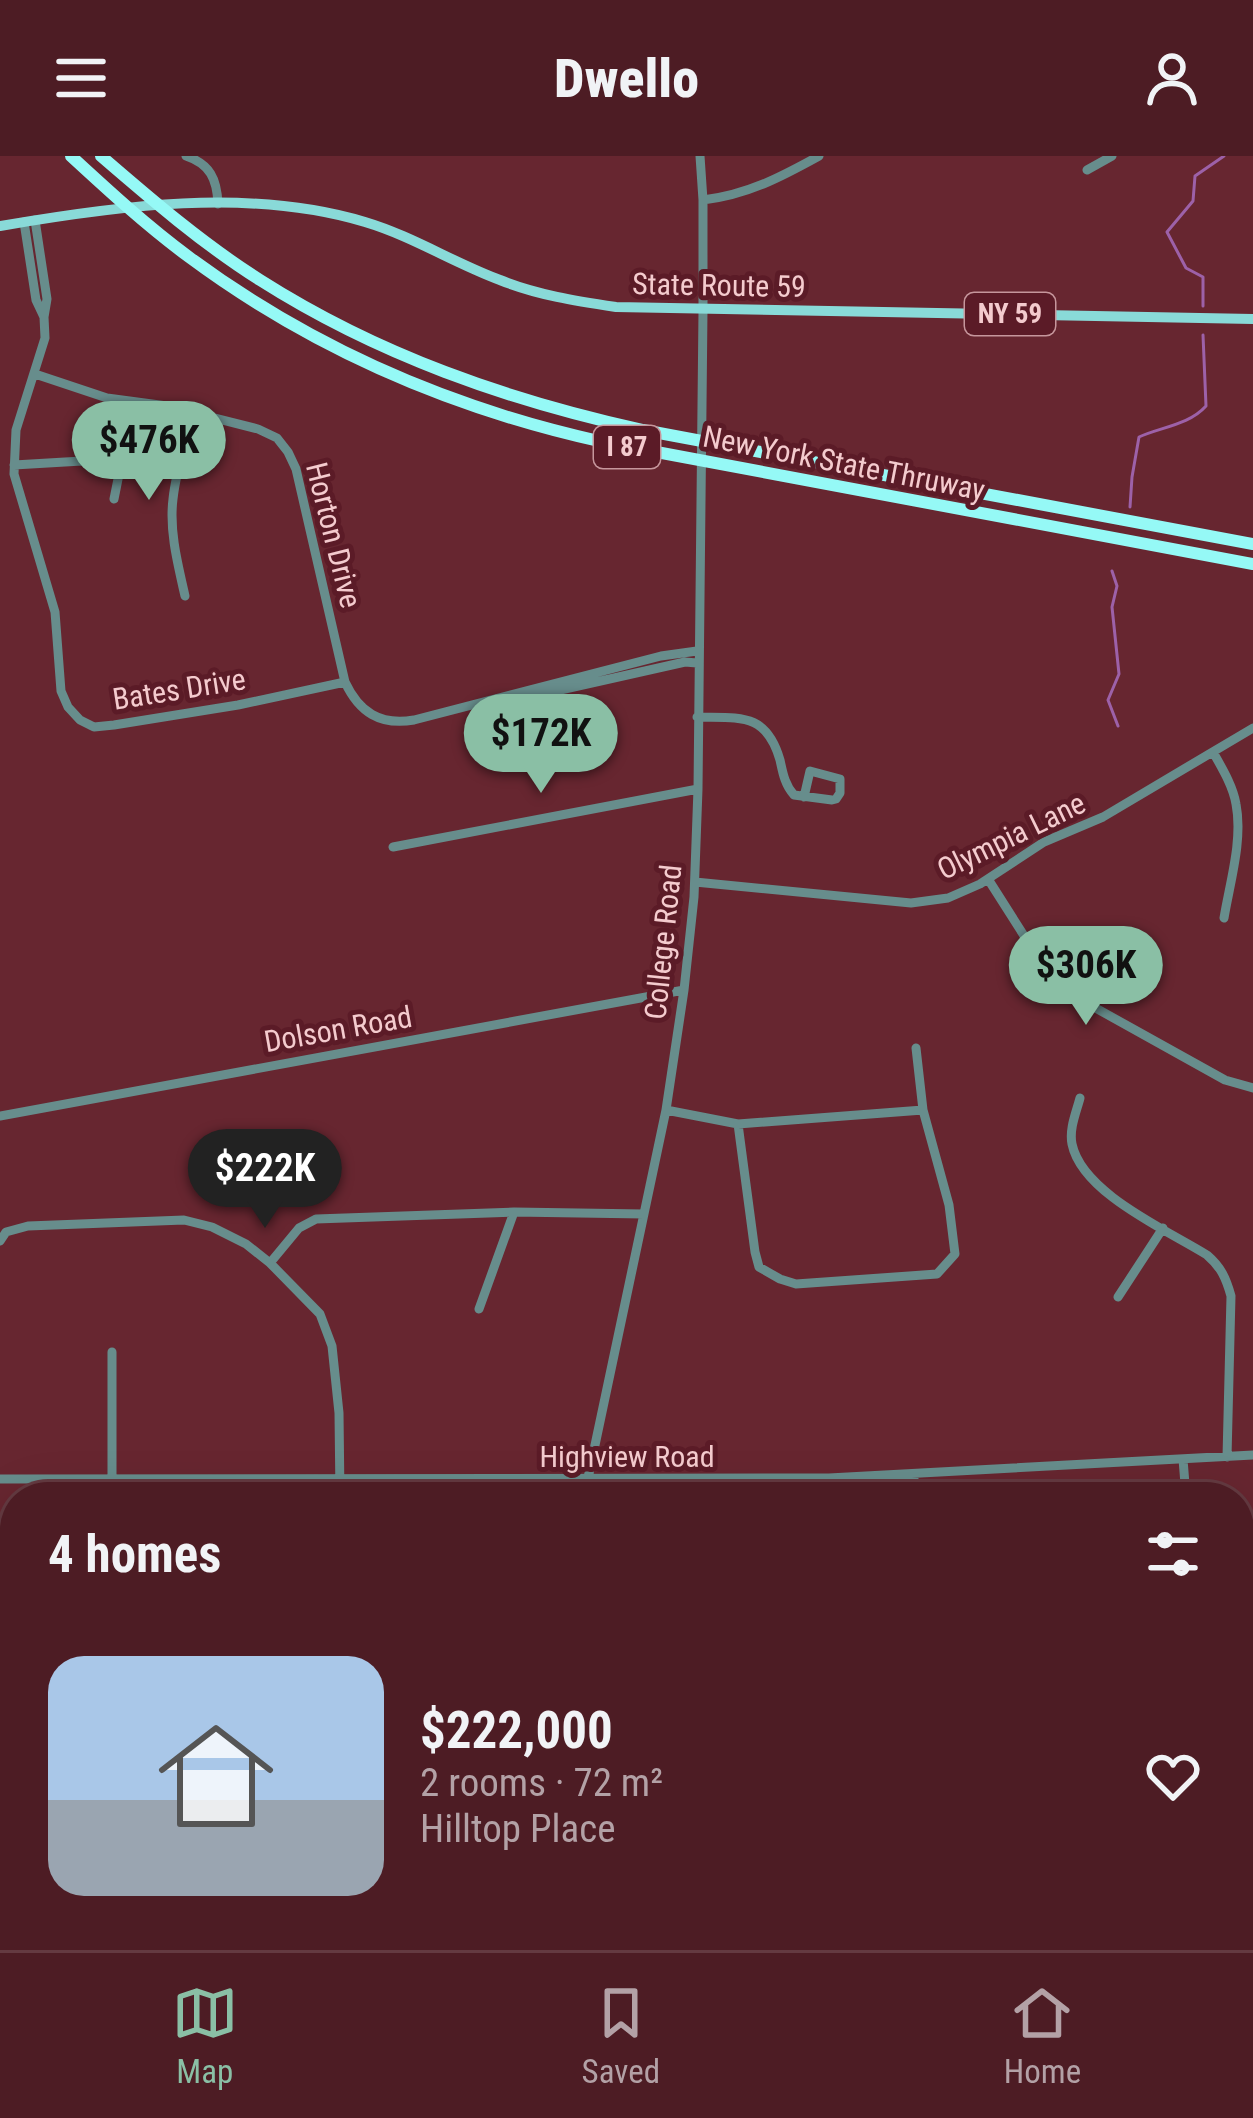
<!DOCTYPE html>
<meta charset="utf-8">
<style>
:root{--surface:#4d1c24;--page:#572931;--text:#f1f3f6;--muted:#b3a1a6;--line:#643a41;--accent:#8abfa5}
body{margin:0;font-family:"Roboto Condensed",sans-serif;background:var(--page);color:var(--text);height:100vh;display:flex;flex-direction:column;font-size:45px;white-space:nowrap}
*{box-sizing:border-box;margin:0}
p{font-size:39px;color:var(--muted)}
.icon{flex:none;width:66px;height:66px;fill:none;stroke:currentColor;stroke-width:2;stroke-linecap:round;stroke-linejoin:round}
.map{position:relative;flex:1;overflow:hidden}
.sheet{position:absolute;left:0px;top:1326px;width:1254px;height:468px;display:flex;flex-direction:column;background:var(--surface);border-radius:48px 48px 0 0;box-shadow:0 12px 48px #0002,0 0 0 3px var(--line)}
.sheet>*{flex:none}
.price{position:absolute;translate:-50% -102px;padding:0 27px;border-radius:42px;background:var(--accent);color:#111;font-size:39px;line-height:78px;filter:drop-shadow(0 3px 6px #0008)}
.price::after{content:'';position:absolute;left:50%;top:72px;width:36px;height:27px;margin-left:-18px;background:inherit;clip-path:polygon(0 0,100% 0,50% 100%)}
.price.on{background:#222;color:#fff}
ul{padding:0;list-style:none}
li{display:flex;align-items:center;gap:36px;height:300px;padding:0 48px}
li span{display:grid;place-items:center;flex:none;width:336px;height:240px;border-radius:36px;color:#555}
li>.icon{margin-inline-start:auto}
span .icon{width:144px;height:144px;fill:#fffc;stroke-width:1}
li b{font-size:51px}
h2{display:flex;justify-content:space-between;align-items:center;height:144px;padding:0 48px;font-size:51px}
header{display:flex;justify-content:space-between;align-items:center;height:156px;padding:0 48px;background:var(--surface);font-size:54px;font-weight:800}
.tab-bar{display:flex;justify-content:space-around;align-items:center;height:168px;border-top:3px solid var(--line);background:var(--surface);font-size:33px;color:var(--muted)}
.tab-bar a{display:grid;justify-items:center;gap:6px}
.tab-bar .on{color:var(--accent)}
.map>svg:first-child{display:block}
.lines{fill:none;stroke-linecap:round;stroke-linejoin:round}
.stream{stroke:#9d61a8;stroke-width:3}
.minor{stroke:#678d8c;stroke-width:9}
.major{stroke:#89dad8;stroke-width:10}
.highway{stroke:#95f9f6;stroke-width:12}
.labels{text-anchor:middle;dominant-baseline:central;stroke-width:10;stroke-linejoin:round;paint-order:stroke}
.shield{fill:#5b1b27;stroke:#c6969c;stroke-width:3}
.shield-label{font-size:27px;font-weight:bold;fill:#f4cbce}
.street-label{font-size:30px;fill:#f4cbce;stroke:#5b1b27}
</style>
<header><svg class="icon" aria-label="menu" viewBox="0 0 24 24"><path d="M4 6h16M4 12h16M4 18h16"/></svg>Dwello<svg class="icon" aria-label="person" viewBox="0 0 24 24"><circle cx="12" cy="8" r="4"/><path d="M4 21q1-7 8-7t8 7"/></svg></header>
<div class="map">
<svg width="1253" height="1794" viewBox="0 0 1253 1794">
<rect width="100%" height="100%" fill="#672630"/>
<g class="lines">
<!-- stream -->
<path class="stream" d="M 1203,150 L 1203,121 L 1186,112 L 1167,76 L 1193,45 L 1195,20 L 1224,0
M 1130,351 L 1132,321 L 1139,281 C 1161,271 1189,269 1206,250 L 1203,179
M 1112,415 L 1117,430 L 1112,451 L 1119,518 L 1108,544 L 1118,570"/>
<!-- minor -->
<path class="minor" d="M 186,0 C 210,8 217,23 218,48
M 1087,14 L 1112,0
M 703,44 C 747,39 781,21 819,0
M 35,64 L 47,143 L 44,161 L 45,182 L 16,274 L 14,318 L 55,456 L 61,535 L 68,551 L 80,564 L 94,571 L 114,569 L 238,549 L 345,526
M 24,66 L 36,144 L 44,161
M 35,218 L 107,242 L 167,250 L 258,273 L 277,282 L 288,296 L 296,313 L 345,526 C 359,556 380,570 414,564 L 661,500 L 697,495
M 14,309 L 82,305 L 116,314 L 119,318 L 114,343
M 185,440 C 178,409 169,375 173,343 C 176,314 186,285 193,257
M 503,547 L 685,506 L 697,507
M 697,561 C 740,562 766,556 780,604 C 783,618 785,629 794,639 L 832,644 L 836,643 L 840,637 L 840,623 L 810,615 L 804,641
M 1213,596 C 1222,612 1233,630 1236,648 C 1243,684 1230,726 1224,762
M 393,691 L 698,633
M 988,723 L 1056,830 L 1225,924 L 1253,932
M 695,726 L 911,747 L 948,742 L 980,728 L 1044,686 L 1103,661 L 1253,572
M 1080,942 C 1076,957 1069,973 1072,988 C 1082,1037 1167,1074 1207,1099 C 1221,1111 1226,1122 1231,1140 L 1227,1301
M 666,954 L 738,968 L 923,954
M 0,960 L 684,834
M 738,968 L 755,1096 L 759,1111 L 780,1123 L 796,1128 L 937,1118 L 955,1098 L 949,1049 L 923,954 L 916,892
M 0,1085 L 6,1076 L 28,1070 L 184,1064 L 212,1071 L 246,1088 L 270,1107 L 320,1158 L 332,1190 L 339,1257 L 340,1341
M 270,1107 L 299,1072 L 316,1063 L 514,1056 L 644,1058
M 1118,1141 L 1163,1072
M 479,1153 L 514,1056
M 1183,1303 L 1186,1341
M 0,1323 L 829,1322 L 1253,1299
M 112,1341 L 112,1196
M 584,1341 L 666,954 L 684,834 L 694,741 L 698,633 L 703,154 L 703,44 L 700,0
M 914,1341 L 914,1319
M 0,1444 L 15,1445
M 1239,1542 L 1253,1619
M 0,1577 L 15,1577
M 1239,1727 L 1253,1719
M 554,1779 L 555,1794
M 1220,1779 L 1220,1794"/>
<!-- major -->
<path class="major" d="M 0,70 C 117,50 249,31 365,66 C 412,80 454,107 500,124 C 537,139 576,145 616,151 L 1253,163"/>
<!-- highway -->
<path class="highway" d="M 71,0 C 109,35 147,70 189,101 C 313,193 453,253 603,286 L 1253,408
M 101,0 C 152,44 203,88 260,124 C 378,199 507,244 643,274 L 1253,388"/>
</g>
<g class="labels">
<!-- shield labels -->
<g class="shield">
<rect x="965" y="137" width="90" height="42" rx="9"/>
<rect x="594" y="270" width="66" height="42" rx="9"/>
</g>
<g class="shield-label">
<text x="1010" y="158">NY 59</text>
<text x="627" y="291">I 87</text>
</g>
<!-- street labels -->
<g class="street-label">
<text transform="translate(719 129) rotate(1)">State Route 59</text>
<text transform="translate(844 307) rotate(11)">New York State Thruway</text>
<text transform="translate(334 379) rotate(76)">Horton Drive</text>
<text transform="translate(179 533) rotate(-9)">Bates Drive</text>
<text transform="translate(1011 680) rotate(-26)">Olympia Lane</text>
<text transform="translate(663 786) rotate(-84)">College Road</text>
<text transform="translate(338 873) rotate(-10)">Dolson Road</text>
<text x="627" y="1300">Highview Road</text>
</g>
</g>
</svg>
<b class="price" style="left:149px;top:347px">$476K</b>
<b class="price" style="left:541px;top:640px">$172K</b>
<b class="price" style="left:1086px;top:872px">$306K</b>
<b class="price on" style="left:265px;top:1075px">$222K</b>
<section class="sheet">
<h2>4 homes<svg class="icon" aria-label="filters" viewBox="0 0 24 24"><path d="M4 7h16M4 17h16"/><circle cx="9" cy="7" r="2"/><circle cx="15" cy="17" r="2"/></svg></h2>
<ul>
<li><span style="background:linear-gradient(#a9c7e8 60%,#9aa5b1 0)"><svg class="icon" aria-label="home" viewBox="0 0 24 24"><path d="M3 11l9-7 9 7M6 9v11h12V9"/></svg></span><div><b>$222,000</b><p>2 rooms · 72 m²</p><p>Hilltop Place</p></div><svg class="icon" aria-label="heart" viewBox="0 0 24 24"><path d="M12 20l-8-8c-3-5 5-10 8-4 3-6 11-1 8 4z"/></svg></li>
</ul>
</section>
</div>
<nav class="tab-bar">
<a class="on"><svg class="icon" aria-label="map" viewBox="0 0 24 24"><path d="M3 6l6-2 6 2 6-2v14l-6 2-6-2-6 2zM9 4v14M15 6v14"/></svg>Map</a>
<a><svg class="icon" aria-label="saved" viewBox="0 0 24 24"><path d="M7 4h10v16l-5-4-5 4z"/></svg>Saved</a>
<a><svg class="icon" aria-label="home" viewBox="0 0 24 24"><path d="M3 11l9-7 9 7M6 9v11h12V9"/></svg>Home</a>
</nav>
